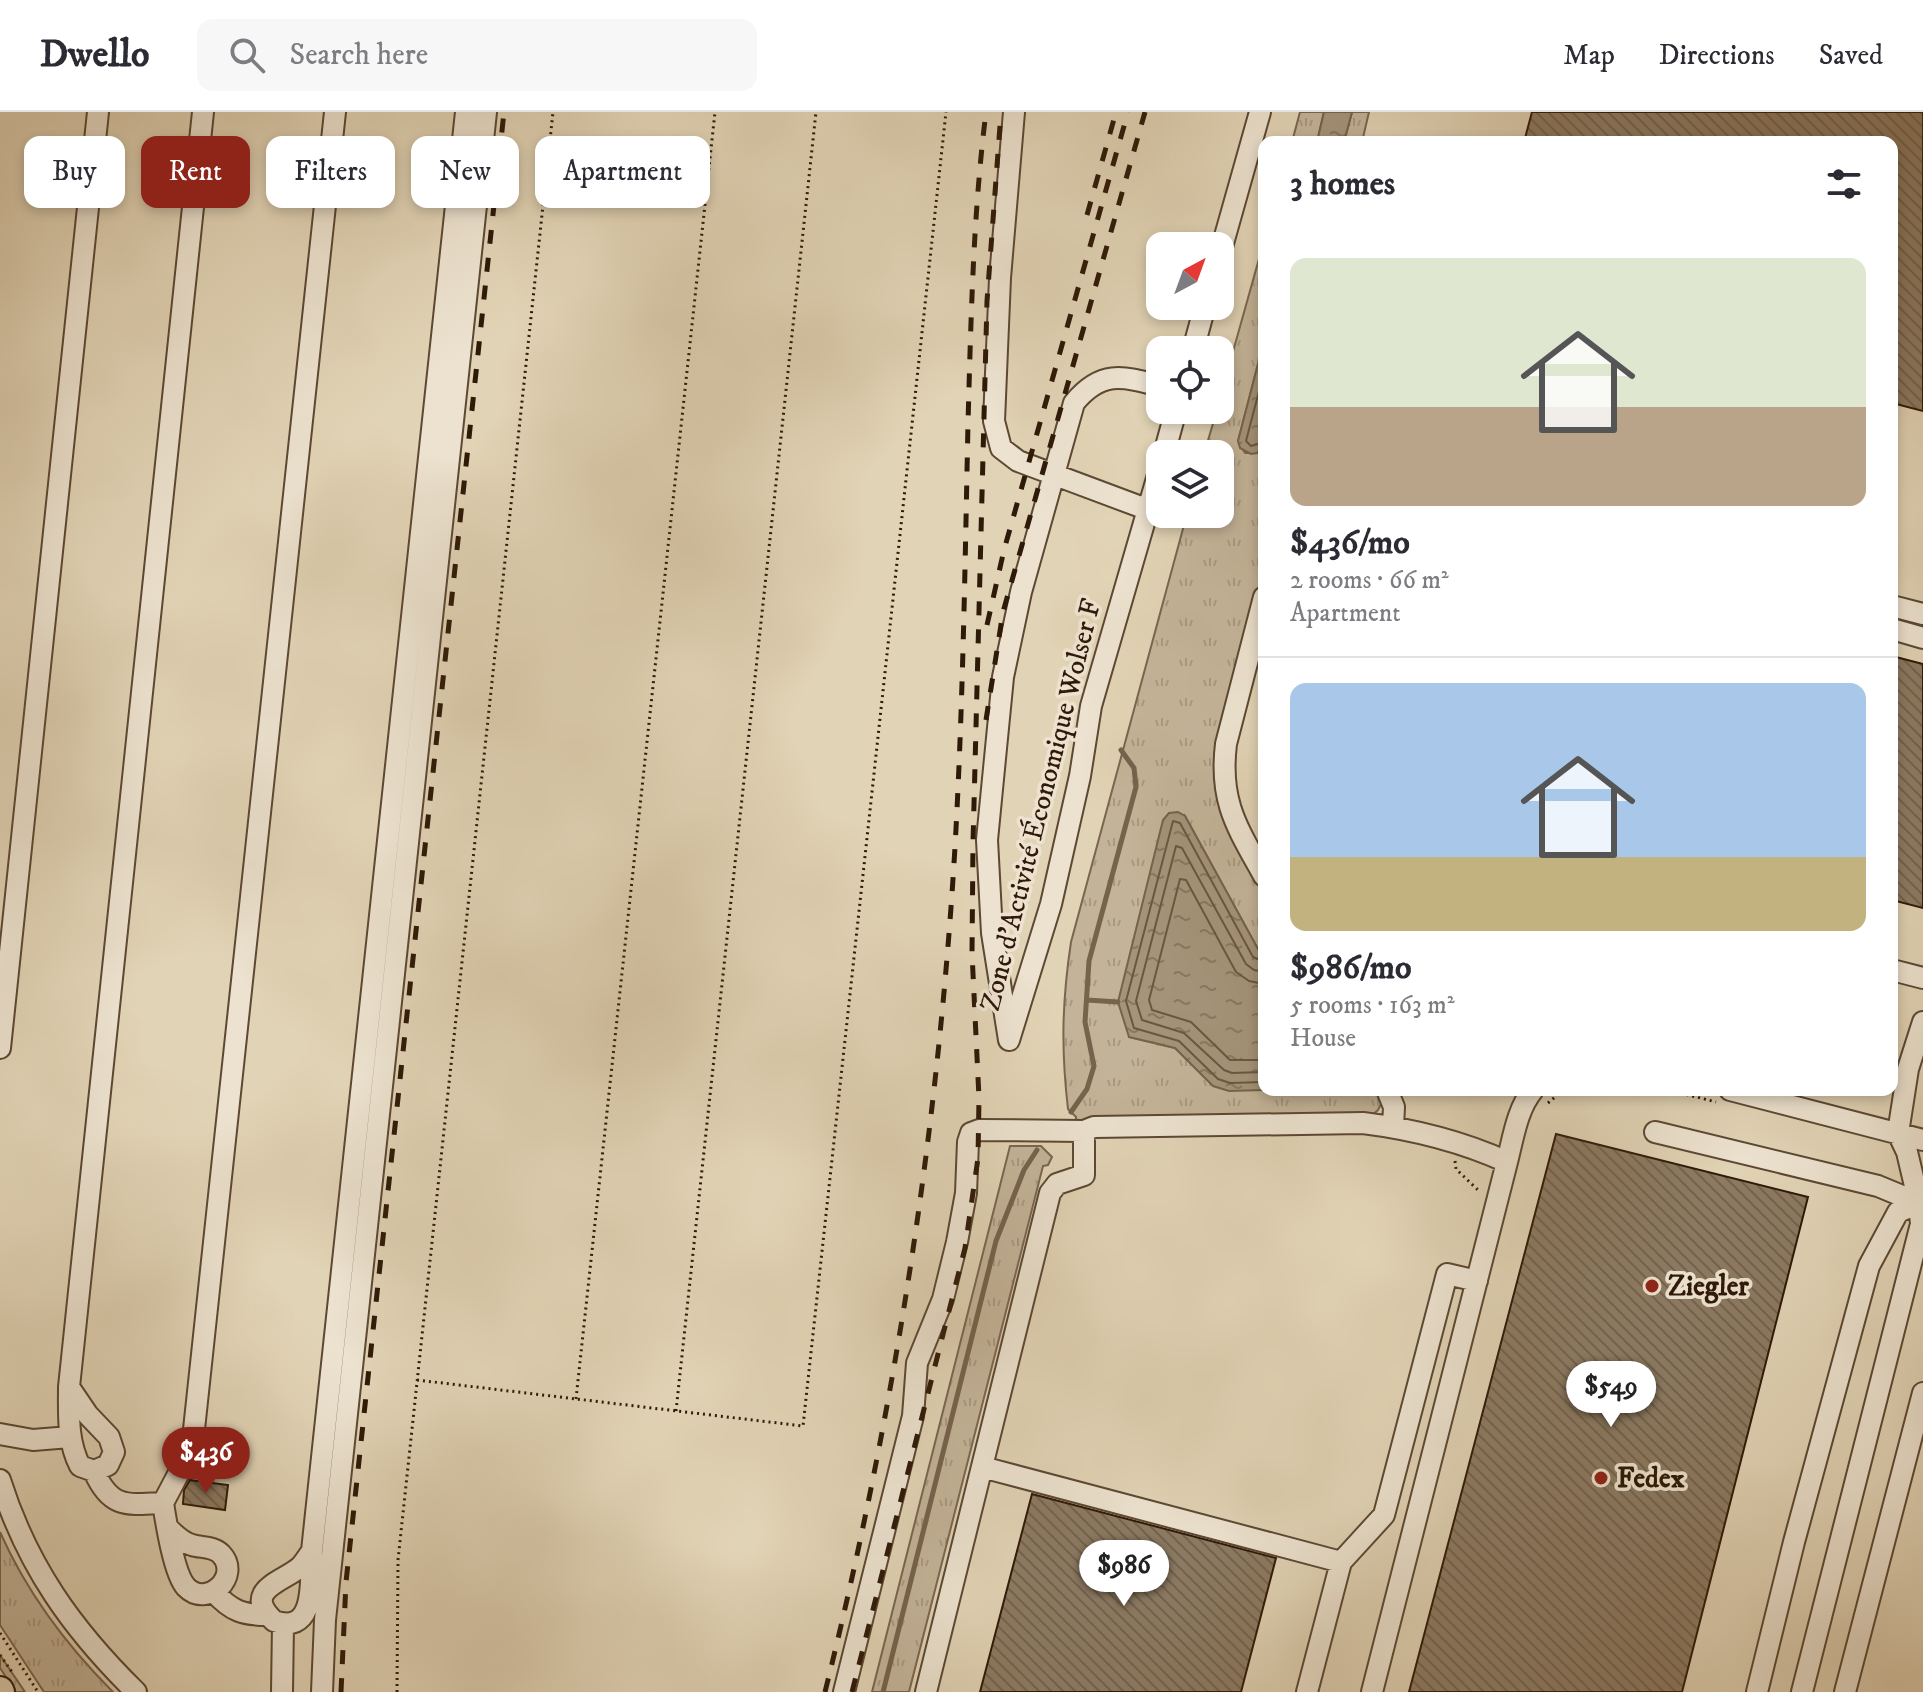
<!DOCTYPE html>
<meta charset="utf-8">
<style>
:root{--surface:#fff;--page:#f7f7f7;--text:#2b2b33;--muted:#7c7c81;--line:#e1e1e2;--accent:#8f2418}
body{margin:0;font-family:"IM FELL DW Pica",serif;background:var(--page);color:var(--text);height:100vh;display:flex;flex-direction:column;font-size:30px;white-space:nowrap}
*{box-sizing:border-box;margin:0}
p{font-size:26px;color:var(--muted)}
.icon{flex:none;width:44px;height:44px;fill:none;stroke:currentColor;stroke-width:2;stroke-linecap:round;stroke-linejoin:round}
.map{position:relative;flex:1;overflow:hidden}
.side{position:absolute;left:1258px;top:24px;width:640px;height:960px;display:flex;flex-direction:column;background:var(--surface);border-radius:16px;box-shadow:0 4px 12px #0003}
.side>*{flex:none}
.top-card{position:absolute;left:24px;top:24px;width:760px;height:72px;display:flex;gap:16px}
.needle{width:52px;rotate:41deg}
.tools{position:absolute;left:1146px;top:120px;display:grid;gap:16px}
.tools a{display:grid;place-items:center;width:88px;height:88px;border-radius:16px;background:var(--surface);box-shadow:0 4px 12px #0003;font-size:40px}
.price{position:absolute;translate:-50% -68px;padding:0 18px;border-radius:28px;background:#fff;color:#222;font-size:26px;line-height:52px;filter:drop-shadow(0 2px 4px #0008)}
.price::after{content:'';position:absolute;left:50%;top:48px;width:24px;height:18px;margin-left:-12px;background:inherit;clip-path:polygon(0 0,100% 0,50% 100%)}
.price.selected{background:var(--accent);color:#fff}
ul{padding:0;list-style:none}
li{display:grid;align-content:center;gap:16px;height:424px;padding:0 32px}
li+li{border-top:2px solid var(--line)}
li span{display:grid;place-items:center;height:248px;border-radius:16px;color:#555}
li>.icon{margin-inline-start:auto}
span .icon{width:144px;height:144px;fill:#fffc;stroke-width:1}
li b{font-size:34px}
h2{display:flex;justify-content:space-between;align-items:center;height:96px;padding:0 32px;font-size:34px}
.chip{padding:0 28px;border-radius:16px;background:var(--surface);box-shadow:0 4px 12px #0003;font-size:28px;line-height:72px}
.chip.selected{background:var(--accent);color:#fff}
header{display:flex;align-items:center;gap:48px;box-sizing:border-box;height:112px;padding:0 40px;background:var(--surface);border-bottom:2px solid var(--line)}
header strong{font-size:38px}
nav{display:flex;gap:44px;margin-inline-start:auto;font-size:28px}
.search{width:560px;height:72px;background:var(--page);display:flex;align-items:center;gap:20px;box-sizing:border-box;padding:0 28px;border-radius:16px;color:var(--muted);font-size:30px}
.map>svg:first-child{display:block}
.grass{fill:url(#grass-tufts);stroke:#796650;stroke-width:2}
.water{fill:url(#water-ripples);stroke:#75634c;stroke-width:2}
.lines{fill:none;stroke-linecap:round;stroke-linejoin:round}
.shore{stroke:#6a5641;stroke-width:2}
.stream{stroke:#75634c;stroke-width:5}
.building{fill:url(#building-back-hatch);stroke:#2f1908;stroke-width:2}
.minor-casing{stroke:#5c4833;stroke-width:24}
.major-casing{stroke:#2f1908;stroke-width:30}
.path{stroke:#2f1908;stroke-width:3;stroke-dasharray:2 4;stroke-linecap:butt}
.minor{stroke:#ece2cf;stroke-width:20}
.major{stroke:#e1d3b5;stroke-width:26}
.rail{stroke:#2f1908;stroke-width:5;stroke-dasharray:14 14;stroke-linecap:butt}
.poi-dot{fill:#8f2418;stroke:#ece2cf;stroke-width:3}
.labels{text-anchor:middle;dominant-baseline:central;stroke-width:7;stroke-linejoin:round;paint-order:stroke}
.street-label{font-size:28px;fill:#2f1908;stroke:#ece2cf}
.poi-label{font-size:28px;font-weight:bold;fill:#2f1908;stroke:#ece2cf;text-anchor:start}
</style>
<header>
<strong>Dwello</strong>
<div class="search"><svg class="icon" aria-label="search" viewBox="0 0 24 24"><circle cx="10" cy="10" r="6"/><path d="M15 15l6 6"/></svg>Search here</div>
<nav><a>Map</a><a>Directions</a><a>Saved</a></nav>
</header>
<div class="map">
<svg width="1923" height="1580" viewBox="0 0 1923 1580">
<defs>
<pattern id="grass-tufts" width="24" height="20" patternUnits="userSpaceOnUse" patternTransform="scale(2)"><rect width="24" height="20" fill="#c3b398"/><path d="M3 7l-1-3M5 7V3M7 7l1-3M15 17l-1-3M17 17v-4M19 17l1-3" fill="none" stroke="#a89982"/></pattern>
<pattern id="water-ripples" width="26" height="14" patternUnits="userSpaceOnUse" patternTransform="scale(2)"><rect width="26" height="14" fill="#a4947a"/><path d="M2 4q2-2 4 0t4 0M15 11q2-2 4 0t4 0" fill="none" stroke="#867862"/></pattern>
<pattern id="building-back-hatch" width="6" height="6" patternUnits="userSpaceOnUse" patternTransform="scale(2)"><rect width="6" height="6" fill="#8c7a62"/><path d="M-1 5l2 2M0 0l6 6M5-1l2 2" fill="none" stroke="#73634f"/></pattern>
</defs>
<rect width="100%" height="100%" fill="#e1d3b5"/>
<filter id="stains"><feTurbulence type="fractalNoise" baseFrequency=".0025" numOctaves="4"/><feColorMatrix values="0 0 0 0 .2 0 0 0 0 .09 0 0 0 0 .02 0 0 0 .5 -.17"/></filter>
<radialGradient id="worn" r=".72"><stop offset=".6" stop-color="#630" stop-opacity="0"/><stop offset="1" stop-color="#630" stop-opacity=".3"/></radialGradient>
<!-- grass -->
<path class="grass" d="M 1300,0 L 1324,0 L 1317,30 L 1292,30 Z
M 1352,0 L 1369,0 L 1362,30 L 1344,30 Z
M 1264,129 L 1264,229 L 1238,329 L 1245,341 L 1257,341 L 1263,336 L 1260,346 L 1264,347 L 1264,465 L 1221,633 L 1264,773 L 1264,848 L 1185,704 L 1129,925 L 1175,936 L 1214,974 L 1264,978 L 1377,978 L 1381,992 L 1378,998 L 1363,1011 L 1076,1019 L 1076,1005 L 1068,997 C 1061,937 1062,890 1071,830 L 1187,402 L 1220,402 L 1220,342 L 1204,342 L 1217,298 L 1220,298 L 1220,286 Z
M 1010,1034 L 1041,1034 L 1052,1045 L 1048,1053 L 1043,1054 L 909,1580 L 872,1580 Z
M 0,1420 C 27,1481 66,1533 113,1580 L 44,1580 L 0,1513 Z
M 0,1543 L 25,1580 L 16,1580 L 0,1556 Z"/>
<!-- water -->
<path class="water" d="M 1324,0 L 1352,0 L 1344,30 L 1317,30 Z
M 1264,229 L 1264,332 L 1257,341 L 1251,342 L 1240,336 L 1238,329 Z
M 1178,700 L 1185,704 L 1264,848 L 1264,978 L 1229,979 L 1213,974 L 1175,936 L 1129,925 L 1118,890 L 1163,708 L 1169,701 Z"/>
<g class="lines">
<!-- shore -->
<path class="shore" d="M 1264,260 L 1246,329 L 1251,334 L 1264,330
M 1264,850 L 1253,845 L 1180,711 L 1173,709 L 1126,889 L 1134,916 L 1179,929 L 1218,967 L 1230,971 L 1264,970
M 1264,860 L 1254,858 L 1246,852 L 1182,736 L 1176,734 L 1136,889 L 1142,908 L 1184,921 L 1224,958 L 1232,961 L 1264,960
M 1264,872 L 1249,869 L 1236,860 L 1186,768 L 1180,767 L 1149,888 L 1152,898 L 1191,910 L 1230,948 L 1264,948"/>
<!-- stream -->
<path class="stream" d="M 1087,888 L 1118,890
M 1071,1000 L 1087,977 L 1094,954 L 1085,910 L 1089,849 L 1136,675 L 1134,656 L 1121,638
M 883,1580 L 996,1129 L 1024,1058 L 1037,1038"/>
</g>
<!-- building -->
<path class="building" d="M 1532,0 L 1923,0 L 1923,299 L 1892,291 L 1892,30 L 1524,30 Z
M 1892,544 L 1923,552 L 1923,796 L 1892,788 Z
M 1556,1022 L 1808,1085 L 1682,1580 L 1409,1580 Z
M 190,1368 L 228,1373 L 225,1398 L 183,1392 L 184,1378 Z
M 1032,1382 L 1276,1446 L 1241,1580 L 980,1580 Z"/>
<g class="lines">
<defs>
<path id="minor" d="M 1014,0 L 1000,166 L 994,309 L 1001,336 L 1018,349 L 1149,398
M 1220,142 L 1260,0
M 1193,238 L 1205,194
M 1160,274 C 1122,264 1101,258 1074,291 L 1021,480 L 1003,565 L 987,728 L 992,821 L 1009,928 L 1051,792 L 1080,664 L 1091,594 L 1160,356
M 1164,342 L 1176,298
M 1264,485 L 1226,632 C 1219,690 1237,715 1264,764
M 1892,494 L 1923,502
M 1892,517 L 1923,526
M 1892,858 L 1923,866
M 0,936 L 98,0
M 1387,978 L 1394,995 L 1393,1015
M 1730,978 L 1923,1028
M 1655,1020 L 1878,1074 L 1919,1091
M 69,1275 L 88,1303 L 109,1325 L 114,1340 L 108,1353 L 94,1359 L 80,1354 C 67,1329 69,1302 69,1275 L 203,0
M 0,1322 L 33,1328 L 70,1325
M 982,1355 L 1341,1450
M 94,1359 C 110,1396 126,1393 163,1391 L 192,1336 L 335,0
M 0,1368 C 27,1454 72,1517 136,1580
M 163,1391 C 166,1410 174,1462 186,1475 C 207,1497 242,1464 221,1442 C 213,1434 201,1436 192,1433 C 181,1430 174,1422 167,1415
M 312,1439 C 308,1444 305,1450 300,1455 C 283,1470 241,1478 274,1509 C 318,1524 310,1465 312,1439 L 466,0
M 214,1480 C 231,1499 243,1503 267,1503
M 282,1580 L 283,1512
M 322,1580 L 325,1508 L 486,0
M 844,1580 L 913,1304 L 917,1251 L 943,1187 L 957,1130 L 966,1081 L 968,1030 L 971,1021 L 979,1018 L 1084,1019 L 1094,1015 L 1363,1011 C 1411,1017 1463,1030 1507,1050
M 926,1580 L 1050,1081 L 1057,1072 L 1084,1063 L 1084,1019
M 1307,1580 L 1341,1450 L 1384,1403 L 1447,1162 L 1477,1169
M 1372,1580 L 1507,1050 C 1513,1027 1517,997 1533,978
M 1757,1580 L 1794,1430 L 1869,1154 L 1898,1100 L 1919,1091 L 1907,1040 L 1898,1021 L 1908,957 L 1923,910
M 1802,1580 L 1921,1112 L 1919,1091 L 1923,1092
M 1845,1580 L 1923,1281"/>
<path id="major" d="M 0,1578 L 1,1580"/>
</defs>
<!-- minor casing -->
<use href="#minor" class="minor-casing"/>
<!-- major casing -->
<use href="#major" class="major-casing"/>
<!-- path -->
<path class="path" d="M 1669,978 L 1716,990
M 1548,991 L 1563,978
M 1455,1049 L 1456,1057 L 1479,1079
M 417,1268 L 803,1314 L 946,0
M 576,1287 L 715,0
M 676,1299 L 816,0
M 0,1521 L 38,1580
M 0,1543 L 12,1560
M 397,1580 L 398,1448 L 553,0"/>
<!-- minor -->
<use href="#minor" class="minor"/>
<!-- major -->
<use href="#major" class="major"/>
<!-- rail -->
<path class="rail" d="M 1087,103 L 1116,0
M 987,513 L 1004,438 L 1128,0
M 986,608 L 1003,500 L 1145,0
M 341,1580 L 346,1470 L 504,0
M 825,1580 C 894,1303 938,1020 955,735 C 963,594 965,453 968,311 C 971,208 973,103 986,0
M 852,1580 L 965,1136 L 978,1046 L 979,986 L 972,841 L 973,731 L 987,189 L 1001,0"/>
</g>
<!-- markers -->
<g class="poi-dot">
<circle cx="1652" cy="1174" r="8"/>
<circle cx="1601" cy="1366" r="8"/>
</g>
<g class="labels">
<!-- street labels -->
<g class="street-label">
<text transform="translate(1041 693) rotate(-76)">Zone d'Activité Économique Wolser F</text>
</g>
<!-- poi labels -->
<g class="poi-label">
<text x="1668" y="1174">Ziegler</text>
<text x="1617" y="1366">Fedex</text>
</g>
</g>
<rect width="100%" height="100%" filter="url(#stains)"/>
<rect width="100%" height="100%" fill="url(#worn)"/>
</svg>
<div class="tools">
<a><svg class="needle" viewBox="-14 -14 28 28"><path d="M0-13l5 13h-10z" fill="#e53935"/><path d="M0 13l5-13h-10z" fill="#7c7c81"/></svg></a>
<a><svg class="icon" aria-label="locate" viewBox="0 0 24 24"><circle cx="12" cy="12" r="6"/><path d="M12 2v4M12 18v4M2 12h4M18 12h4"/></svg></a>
<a><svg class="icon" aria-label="layers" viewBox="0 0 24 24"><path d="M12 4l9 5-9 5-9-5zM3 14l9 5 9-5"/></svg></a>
</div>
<b class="price" style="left:1611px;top:1317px">$549</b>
<b class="price selected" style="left:206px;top:1383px">$436</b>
<b class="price" style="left:1124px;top:1496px">$986</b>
<div class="top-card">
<a class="chip">Buy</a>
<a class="chip selected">Rent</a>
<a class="chip">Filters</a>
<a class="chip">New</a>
<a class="chip">Apartment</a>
</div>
<section class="side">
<h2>3 homes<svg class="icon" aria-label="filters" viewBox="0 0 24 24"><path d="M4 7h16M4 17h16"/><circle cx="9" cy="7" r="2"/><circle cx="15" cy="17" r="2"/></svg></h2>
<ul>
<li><span style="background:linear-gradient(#dfe7d0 60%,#b9a48a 0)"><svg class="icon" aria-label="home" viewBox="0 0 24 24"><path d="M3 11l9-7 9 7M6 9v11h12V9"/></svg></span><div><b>$436/mo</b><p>2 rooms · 66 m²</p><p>Apartment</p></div></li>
<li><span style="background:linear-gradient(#a9c7e8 70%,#c2b280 0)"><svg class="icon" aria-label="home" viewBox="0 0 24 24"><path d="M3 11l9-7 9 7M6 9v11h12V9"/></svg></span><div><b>$986/mo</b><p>5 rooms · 163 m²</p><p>House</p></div></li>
</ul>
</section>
</div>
